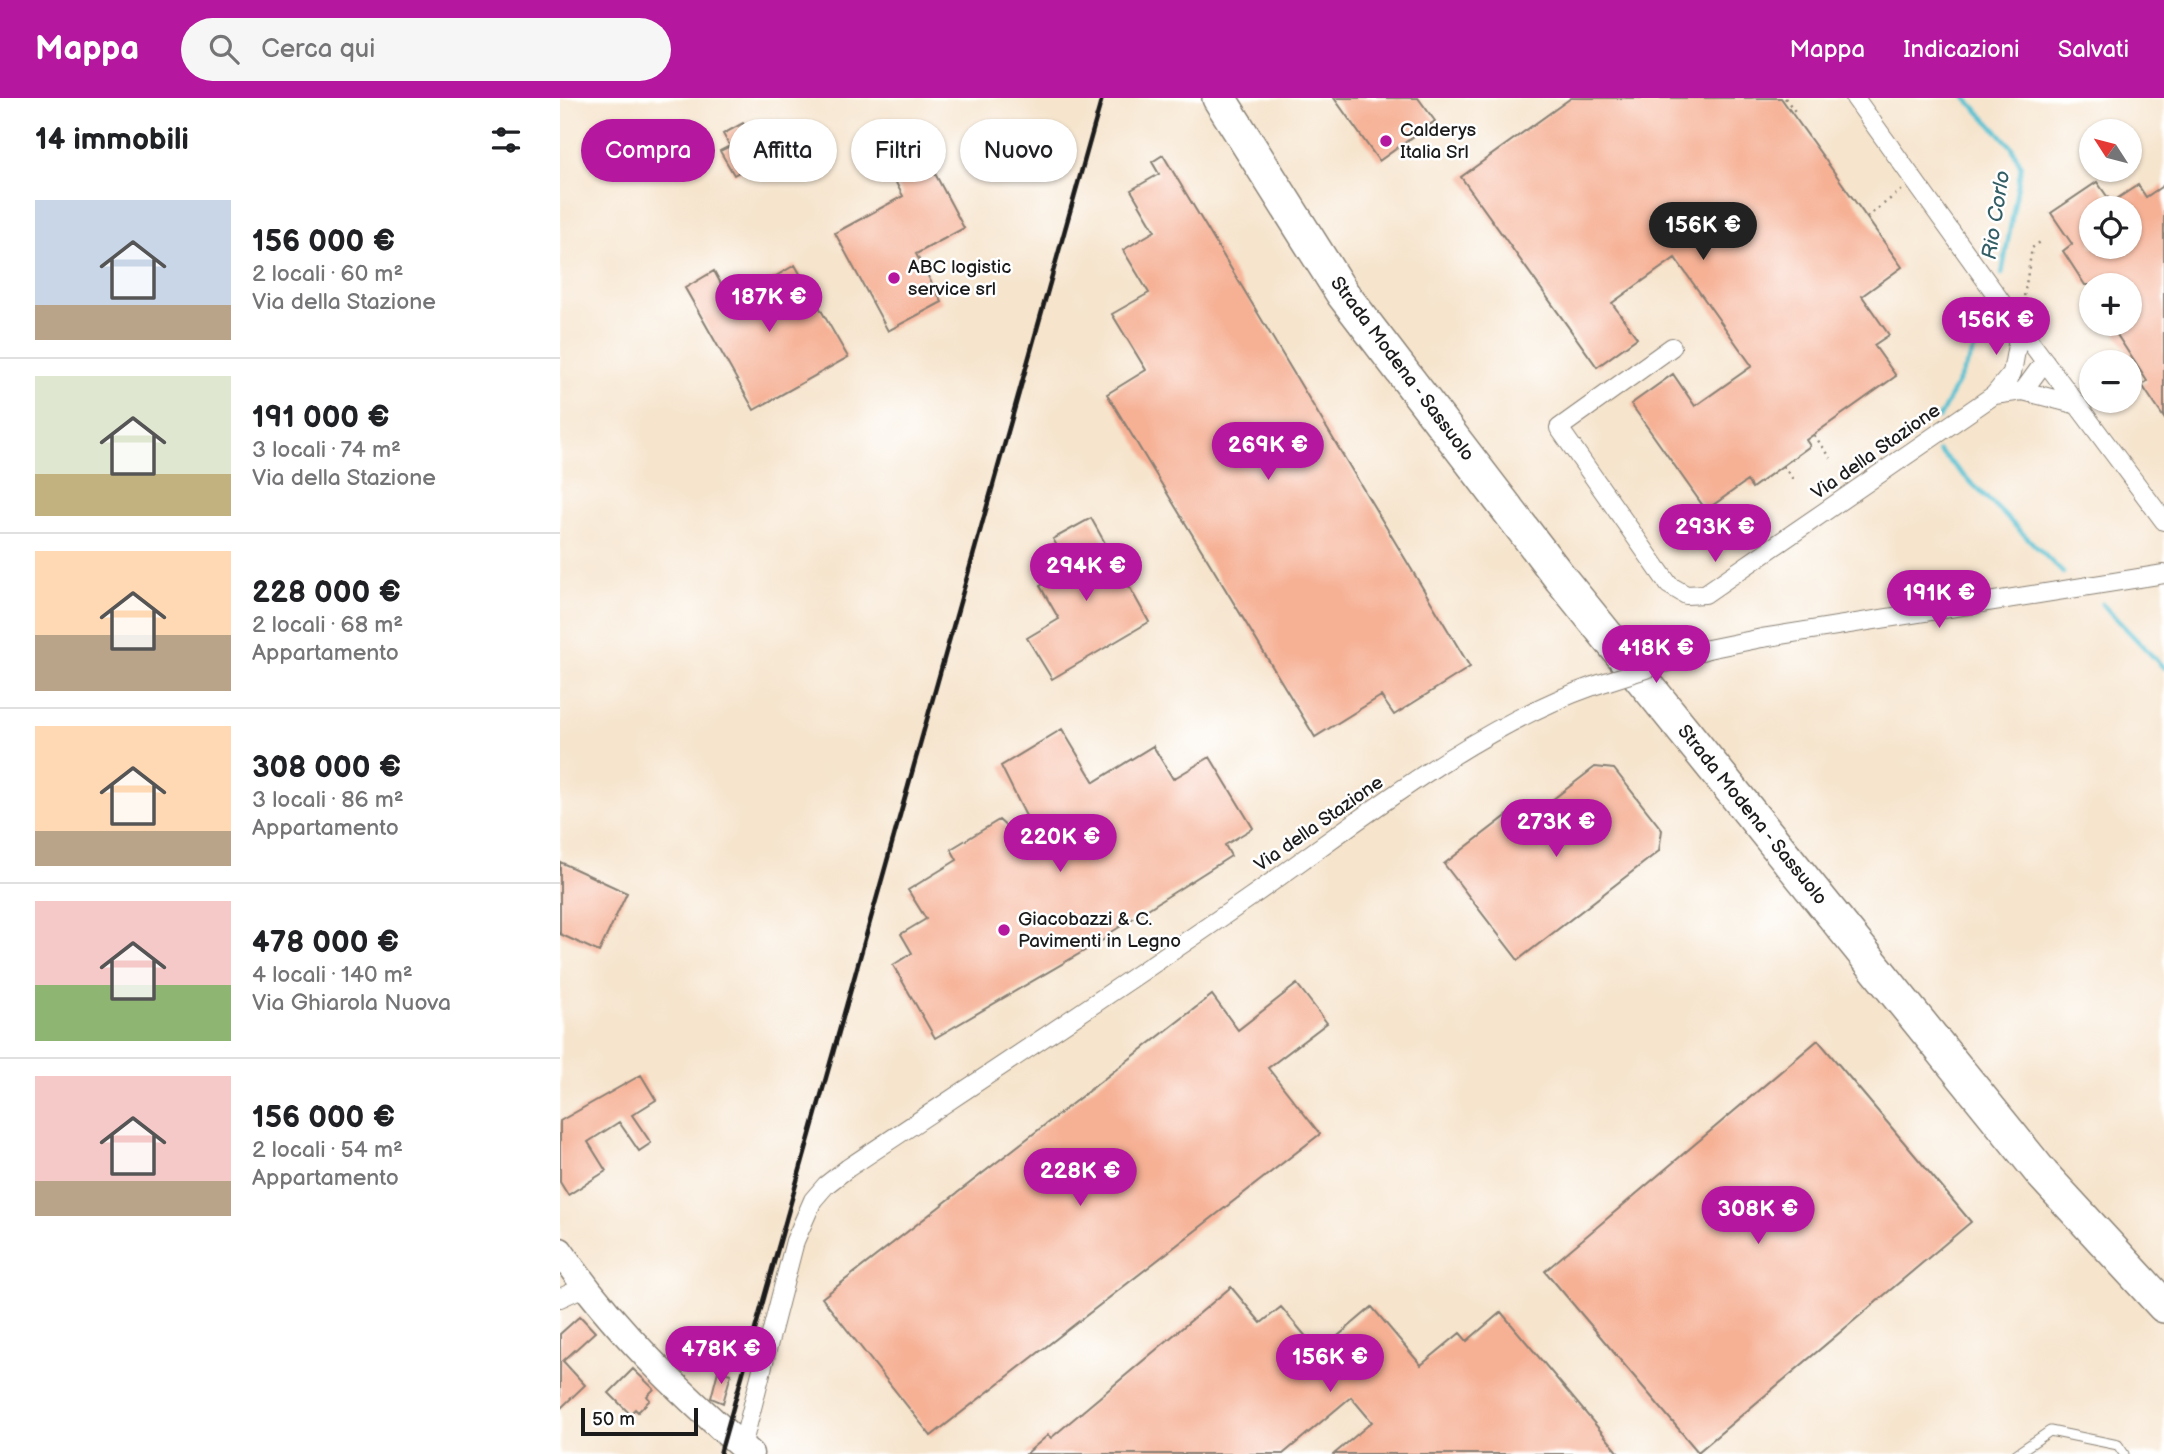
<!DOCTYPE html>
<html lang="it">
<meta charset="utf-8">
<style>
:root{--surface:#fff;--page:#f6f6f6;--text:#202124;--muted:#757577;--line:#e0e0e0;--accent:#b5179e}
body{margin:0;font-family:"Balsamiq Sans",sans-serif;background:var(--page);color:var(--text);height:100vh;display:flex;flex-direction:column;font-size:26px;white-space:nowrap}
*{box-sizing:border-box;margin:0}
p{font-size:23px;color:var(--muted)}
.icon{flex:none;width:38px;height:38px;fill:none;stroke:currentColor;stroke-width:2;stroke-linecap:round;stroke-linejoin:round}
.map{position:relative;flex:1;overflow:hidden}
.sheet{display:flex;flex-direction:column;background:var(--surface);width:560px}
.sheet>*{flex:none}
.hud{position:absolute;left:21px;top:21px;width:665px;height:63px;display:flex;gap:14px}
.needle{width:46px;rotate:306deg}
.buttons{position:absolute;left:1519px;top:21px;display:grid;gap:14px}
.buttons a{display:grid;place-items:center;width:63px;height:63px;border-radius:50%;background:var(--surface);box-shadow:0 2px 5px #0004;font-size:35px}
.scale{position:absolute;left:21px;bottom:18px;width:117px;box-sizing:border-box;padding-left:7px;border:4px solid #1c1c1c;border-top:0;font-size:19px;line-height:24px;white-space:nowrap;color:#1c1c1c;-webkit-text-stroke:5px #fff;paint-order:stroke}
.price{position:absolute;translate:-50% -60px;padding:0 16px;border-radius:24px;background:var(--accent);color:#fff;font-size:23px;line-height:46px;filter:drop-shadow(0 2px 4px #0008)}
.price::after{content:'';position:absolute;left:50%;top:42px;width:21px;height:16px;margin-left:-10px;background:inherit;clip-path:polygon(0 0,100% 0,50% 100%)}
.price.current{background:#222;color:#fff}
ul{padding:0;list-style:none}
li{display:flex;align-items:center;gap:21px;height:175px;padding:0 35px}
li+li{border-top:2px solid var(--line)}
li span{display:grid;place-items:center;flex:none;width:196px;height:140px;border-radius:0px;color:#555}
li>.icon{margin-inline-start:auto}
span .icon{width:84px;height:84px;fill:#fffc;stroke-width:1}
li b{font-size:30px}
h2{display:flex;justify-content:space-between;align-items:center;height:84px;padding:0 35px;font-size:30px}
.chip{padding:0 24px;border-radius:32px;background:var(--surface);box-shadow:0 2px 5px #0004;font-size:24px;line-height:63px}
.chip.current{background:var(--accent);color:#fff}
header{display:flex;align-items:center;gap:42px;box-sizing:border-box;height:98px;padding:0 35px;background:var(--accent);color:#fff}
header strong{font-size:33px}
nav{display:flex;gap:38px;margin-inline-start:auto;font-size:24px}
.search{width:490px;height:63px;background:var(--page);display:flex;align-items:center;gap:18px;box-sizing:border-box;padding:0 24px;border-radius:38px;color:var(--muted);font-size:26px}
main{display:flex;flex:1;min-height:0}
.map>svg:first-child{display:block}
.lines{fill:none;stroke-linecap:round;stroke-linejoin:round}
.stream{stroke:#57c1d2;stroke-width:4.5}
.building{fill:#f6b195}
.lane-casing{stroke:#898074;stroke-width:11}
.street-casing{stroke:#898074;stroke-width:20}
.secondary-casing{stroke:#898074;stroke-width:29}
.highway-casing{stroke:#898074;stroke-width:36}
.path{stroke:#898074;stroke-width:2.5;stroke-dasharray:2 5;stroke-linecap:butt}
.lane{stroke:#fff;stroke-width:9}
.street{stroke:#fff;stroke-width:18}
.secondary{stroke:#fff;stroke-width:26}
.highway{stroke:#fff;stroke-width:33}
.rail{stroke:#1c1c1c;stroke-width:4.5}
.street-bridge-casing{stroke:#898074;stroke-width:20;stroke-linecap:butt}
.street-bridge{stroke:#fff;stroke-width:18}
.poi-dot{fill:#b5179e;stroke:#fff;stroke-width:2.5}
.labels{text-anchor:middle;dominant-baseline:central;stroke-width:5;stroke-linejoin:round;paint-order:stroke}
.poi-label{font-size:19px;fill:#1c1c1c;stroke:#fff;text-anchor:start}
.street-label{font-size:19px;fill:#1c1c1c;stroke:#fff}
.water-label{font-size:21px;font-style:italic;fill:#345e65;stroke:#fff}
</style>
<header>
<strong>Mappa</strong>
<div class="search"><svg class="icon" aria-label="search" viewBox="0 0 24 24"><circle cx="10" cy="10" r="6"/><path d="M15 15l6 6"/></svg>Cerca qui</div>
<nav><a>Mappa</a><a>Indicazioni</a><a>Salvati</a></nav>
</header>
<main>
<section class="sheet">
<h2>14 immobili<svg class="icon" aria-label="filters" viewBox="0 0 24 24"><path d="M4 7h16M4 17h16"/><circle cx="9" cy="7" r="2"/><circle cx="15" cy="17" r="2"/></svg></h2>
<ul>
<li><span style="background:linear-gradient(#c9d6e8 75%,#b9a48a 0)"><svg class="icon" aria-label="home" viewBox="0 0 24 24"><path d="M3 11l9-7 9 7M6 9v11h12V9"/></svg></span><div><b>156 000 €</b><p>2 locali · 60 m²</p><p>Via della Stazione</p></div></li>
<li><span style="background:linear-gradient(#dfe7d0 70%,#c2b280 0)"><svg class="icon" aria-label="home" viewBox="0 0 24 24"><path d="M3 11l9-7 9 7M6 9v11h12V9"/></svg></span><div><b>191 000 €</b><p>3 locali · 74 m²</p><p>Via della Stazione</p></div></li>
<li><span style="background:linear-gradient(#ffd9b3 60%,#b9a48a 0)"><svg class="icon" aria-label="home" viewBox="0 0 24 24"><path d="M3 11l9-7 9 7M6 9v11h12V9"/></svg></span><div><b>228 000 €</b><p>2 locali · 68 m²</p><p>Appartamento</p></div></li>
<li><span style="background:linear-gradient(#ffd9b3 75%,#b9a48a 0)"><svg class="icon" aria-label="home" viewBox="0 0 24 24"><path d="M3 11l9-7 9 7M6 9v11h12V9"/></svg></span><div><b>308 000 €</b><p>3 locali · 86 m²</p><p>Appartamento</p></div></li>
<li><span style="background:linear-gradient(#f6c9c9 60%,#8fb573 0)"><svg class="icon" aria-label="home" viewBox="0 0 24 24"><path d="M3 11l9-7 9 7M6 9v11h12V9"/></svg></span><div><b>478 000 €</b><p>4 locali · 140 m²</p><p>Via Ghiarola Nuova</p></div></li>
<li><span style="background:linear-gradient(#f6c9c9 75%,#b9a48a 0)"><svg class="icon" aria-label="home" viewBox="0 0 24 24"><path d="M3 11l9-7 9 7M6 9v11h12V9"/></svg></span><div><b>156 000 €</b><p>2 locali · 54 m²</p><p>Appartamento</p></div></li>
</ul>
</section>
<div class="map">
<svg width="1604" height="1356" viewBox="0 0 1604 1356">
<rect width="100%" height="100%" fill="#fff"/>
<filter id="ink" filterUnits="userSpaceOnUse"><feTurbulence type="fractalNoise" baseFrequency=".0143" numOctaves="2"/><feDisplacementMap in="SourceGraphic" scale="14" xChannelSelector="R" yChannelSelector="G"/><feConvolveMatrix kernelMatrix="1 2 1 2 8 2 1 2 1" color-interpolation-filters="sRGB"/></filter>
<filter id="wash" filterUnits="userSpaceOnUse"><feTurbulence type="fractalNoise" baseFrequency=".00686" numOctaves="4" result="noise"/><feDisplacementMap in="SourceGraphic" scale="28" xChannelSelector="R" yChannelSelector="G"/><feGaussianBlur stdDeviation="1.57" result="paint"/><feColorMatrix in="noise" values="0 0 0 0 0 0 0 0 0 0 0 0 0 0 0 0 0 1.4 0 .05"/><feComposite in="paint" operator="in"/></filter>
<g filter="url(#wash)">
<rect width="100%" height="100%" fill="#f6e4cc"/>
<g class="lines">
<!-- stream -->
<path class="stream" d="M 1406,0 L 1452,49 L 1461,69 L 1442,176
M 1379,320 L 1434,214
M 1379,353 L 1503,475
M 1542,506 L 1604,570"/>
</g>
<g id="blocks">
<!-- building -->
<path class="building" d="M 774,0 L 858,0 L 875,23 L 819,63 Z
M 1011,0 L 1221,0 L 1342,169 L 1302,198 L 1329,237 L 1314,247 L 1336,278 L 1246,342 L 1250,348 L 1192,390 L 1187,383 L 1146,412 L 1071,306 L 1113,276 L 1135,308 L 1192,268 L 1115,160 L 1052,205 L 1077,240 L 1037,269 L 901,79 Z
M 183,25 L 203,60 L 174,77 L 160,53 L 170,48 L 163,36 Z
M 366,51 L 374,66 L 371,68 L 404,130 L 356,156 L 382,204 L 328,233 L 275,135 L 343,98 L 334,81 L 354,70 L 349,60 Z
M 603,57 L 910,569 L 834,617 L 821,598 L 755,639 L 547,296 L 586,272 L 552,216 L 589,195 L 563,152 L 595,133 L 571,92 L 599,76 L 592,64 Z
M 1537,84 L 1551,104 L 1541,110 L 1531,110 L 1531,149 L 1570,149 L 1570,110 L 1560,110 L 1555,102 L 1578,87 L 1586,99 L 1604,87 L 1604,320 L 1582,287 L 1587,283 L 1550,226 L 1570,226 L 1570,187 L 1525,187 L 1503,153 L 1512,146 L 1491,115 Z
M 235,167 L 288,259 L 194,312 L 125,190 L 154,173 L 171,204 Z
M 531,420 L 589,524 L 492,581 L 467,540 L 499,521 L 480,488 L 510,471 L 493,441 Z
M 502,631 L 534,684 L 593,648 L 613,681 L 650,659 L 693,730 L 665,747 L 671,758 L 547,837 L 548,839 L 375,940 L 333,867 L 352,855 L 341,836 L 366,821 L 348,792 L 397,762 L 391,751 L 439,722 L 450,732 L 468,722 L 441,668 Z
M 1035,669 L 1054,671 L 1102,732 L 1099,753 L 958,862 L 884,766 L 953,713 L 962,725 Z
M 0,764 L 67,795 L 39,854 L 0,836 Z
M 737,886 L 767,925 L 708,970 L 760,1036 L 371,1338 L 262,1200 L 652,897 L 678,932 Z
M 1258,942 L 1411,1124 L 1138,1354 L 985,1173 Z
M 81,977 L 96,1002 L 72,1017 L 91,1045 L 79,1053 L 59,1024 L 28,1044 L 46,1073 L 8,1097 L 0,1084 L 0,1023 Z
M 671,1189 L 701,1225 L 721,1209 L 759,1254 L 812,1209 L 861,1267 L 900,1235 L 907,1243 L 941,1214 L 1060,1356 L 774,1356 L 812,1324 L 791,1299 L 723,1356 L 466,1356 L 488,1337 L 491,1340 Z
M 20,1218 L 35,1234 L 3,1263 L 25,1287 L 0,1311 L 0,1236 Z
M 73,1271 L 94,1291 L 87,1298 L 90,1302 L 78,1314 L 75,1311 L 70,1316 L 49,1295 Z
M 158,1273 L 171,1276 L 163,1305 L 151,1300 Z"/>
</g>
</g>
<g filter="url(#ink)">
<use href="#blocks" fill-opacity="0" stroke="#898074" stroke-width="2"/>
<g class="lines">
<defs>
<path id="lane" d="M 1456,1356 L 1490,1333 L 1558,1347 L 1564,1356"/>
<path id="street" d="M 1295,0 L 1460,230 L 1604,423
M 1112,249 L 999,330 L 1109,487 L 1126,497 L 1145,496 L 1434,297 L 1452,275 L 1460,230
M 1463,293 L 1485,263
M 1434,297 L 1463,293 L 1518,307
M 1148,551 L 1202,540 L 1604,476
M 0,1200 L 24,1189
M 182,1349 L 235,1143 L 253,1102 L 266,1087 L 288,1070 C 423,980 559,891 692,798 C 798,724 911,631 1033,588"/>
<path id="secondary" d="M 0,1153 C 52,1230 121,1295 190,1356"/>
<path id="highway" d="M 659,0 L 782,195 L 1001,481 L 1483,1077 L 1604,1208"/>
</defs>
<!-- lane casing -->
<use href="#lane" class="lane-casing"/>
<!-- street casing -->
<use href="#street" class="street-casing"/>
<!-- secondary casing -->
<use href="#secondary" class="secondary-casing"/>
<!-- highway casing -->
<use href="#highway" class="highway-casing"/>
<!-- path -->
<path class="path" d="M 1225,0 L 1237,16
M 1307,119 L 1343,91
M 1463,205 L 1472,150 L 1483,142
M 1254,337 L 1271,360
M 1223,368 L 1235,384"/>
<!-- lane -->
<use href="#lane" class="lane"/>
<!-- street -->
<use href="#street" class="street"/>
<!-- secondary -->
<use href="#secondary" class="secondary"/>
<!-- highway -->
<use href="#highway" class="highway"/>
<!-- rail -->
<path class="rail" d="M 160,1356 L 542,0"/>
<defs>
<path id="street-bridge" d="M 1033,588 L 1148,551"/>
</defs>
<!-- street-bridge casing -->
<use href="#street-bridge" class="street-bridge-casing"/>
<!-- street-bridge -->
<use href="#street-bridge" class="street-bridge"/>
</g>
</g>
<!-- markers -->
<g class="poi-dot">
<circle cx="826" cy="43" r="7"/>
<circle cx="334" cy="180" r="7"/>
<circle cx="444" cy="832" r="7"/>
</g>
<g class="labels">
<!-- poi labels -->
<g class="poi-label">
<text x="840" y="32">Calderys<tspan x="840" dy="22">Italia Srl</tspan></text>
<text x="348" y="169">ABC logistic<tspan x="348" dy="22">service srl</tspan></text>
<text x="458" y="821">Giacobazzi &amp; C.<tspan x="458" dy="22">Pavimenti in Legno</tspan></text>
</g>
<!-- street labels -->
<g class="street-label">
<text transform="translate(842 271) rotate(53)">Strada Modena - Sassuolo</text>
<text transform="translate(1316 354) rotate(-35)">Via della Stazione</text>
<text transform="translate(1192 717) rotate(51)">Strada Modena - Sassuolo</text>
<text transform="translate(759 726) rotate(-35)">Via della Stazione</text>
</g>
<!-- water labels -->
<g class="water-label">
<text transform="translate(1436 117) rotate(-81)">Rio Corlo</text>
</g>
</g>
</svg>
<div class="buttons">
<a><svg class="needle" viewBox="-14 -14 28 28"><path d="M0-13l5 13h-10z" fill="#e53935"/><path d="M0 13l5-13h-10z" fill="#757577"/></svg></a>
<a><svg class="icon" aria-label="locate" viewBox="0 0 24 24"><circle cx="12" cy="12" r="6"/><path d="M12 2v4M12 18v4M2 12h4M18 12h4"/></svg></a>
<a>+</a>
<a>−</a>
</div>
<div class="scale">50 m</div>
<b class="price current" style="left:1143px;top:164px">156K €</b>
<b class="price" style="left:209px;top:236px">187K €</b>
<b class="price" style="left:1436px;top:259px">156K €</b>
<b class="price" style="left:708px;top:384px">269K €</b>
<b class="price" style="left:1155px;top:466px">293K €</b>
<b class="price" style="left:526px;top:505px">294K €</b>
<b class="price" style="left:1379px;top:532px">191K €</b>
<b class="price" style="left:1096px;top:587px">418K €</b>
<b class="price" style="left:996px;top:761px">273K €</b>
<b class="price" style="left:500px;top:776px">220K €</b>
<b class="price" style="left:520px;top:1110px">228K €</b>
<b class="price" style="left:1198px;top:1148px">308K €</b>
<b class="price" style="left:161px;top:1288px">478K €</b>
<b class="price" style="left:770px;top:1296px">156K €</b>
<div class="hud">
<a class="chip current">Compra</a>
<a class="chip">Affitta</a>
<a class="chip">Filtri</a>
<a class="chip">Nuovo</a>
</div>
</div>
</main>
